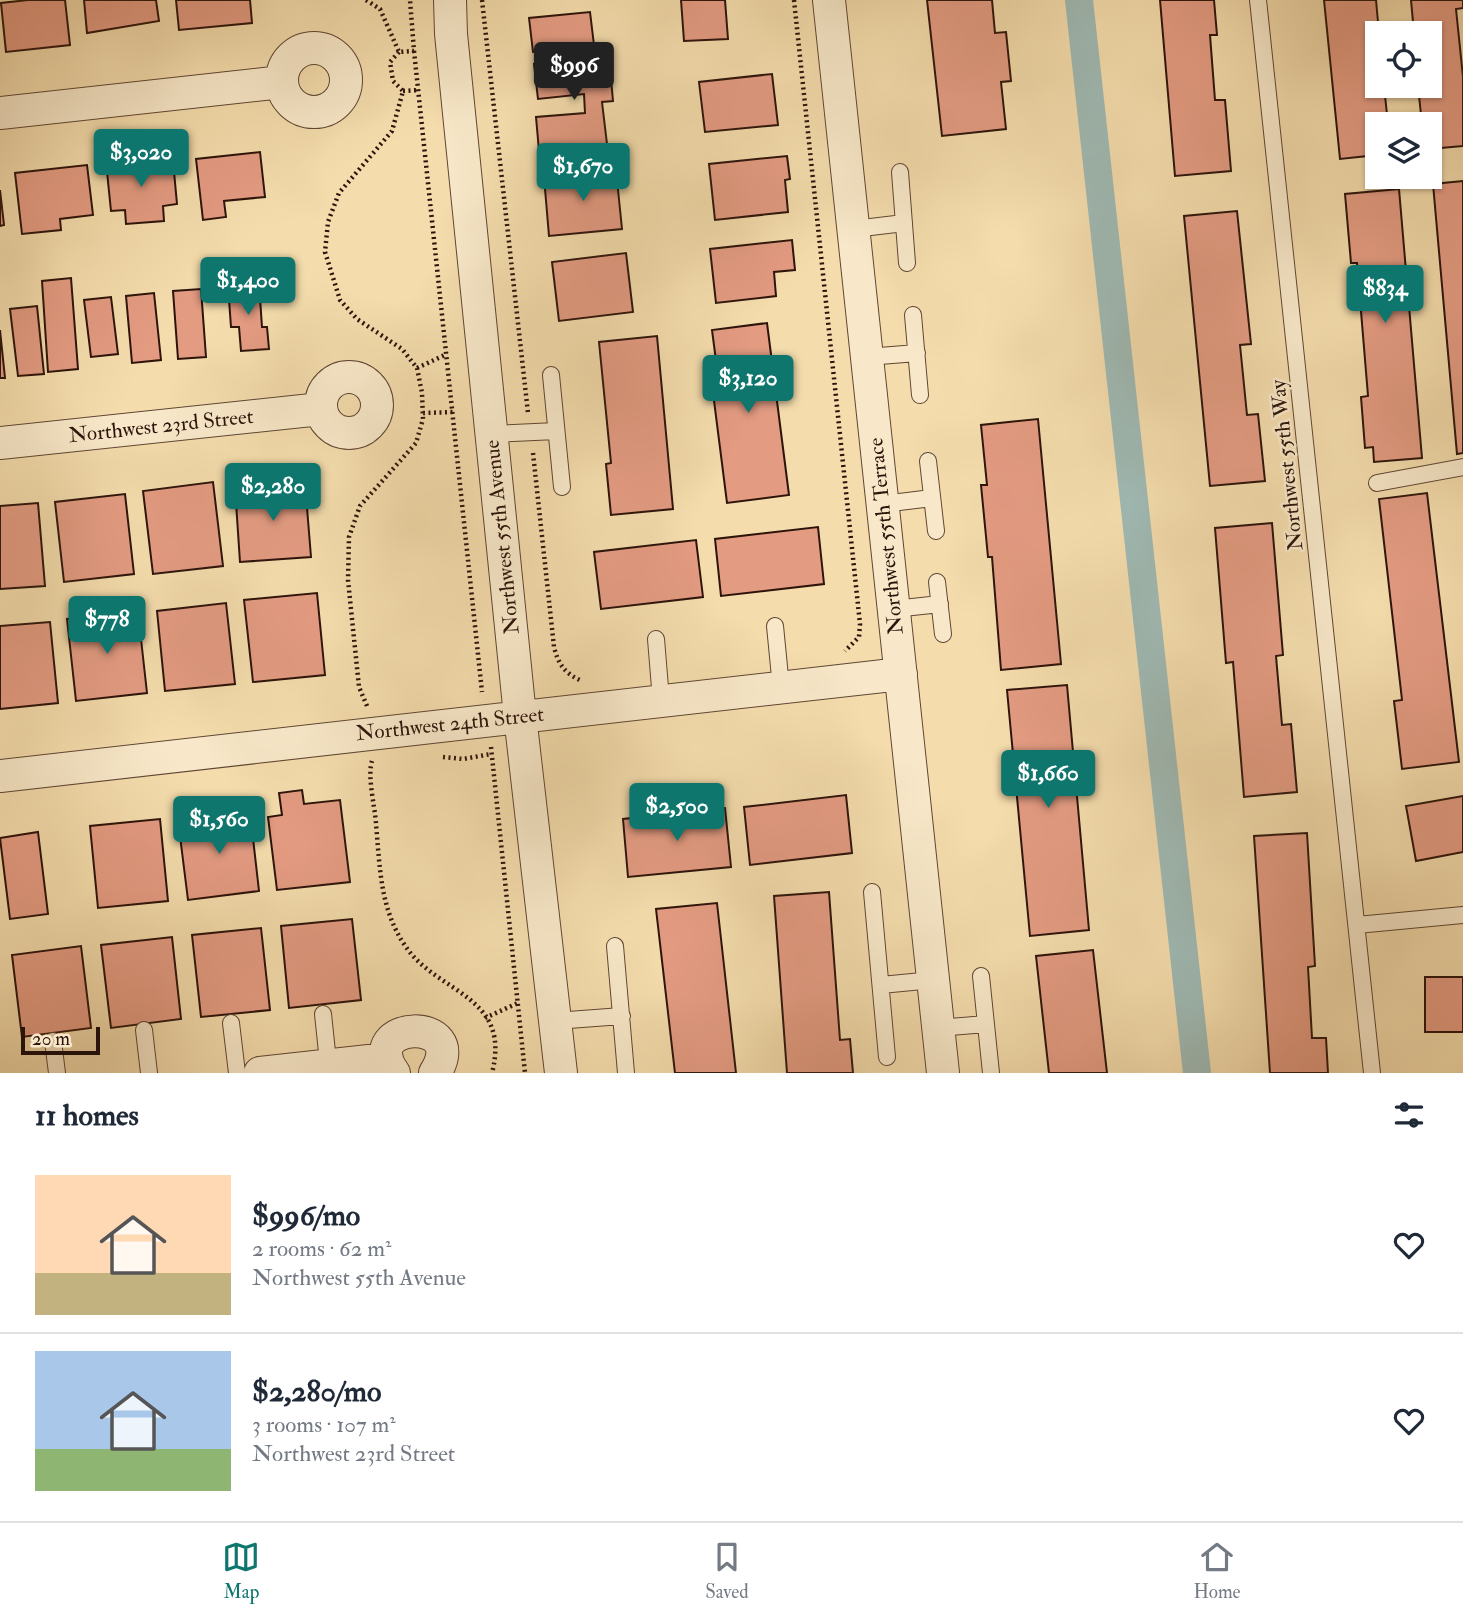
<!DOCTYPE html>
<meta charset="utf-8">
<style>
:root{--surface:#fff;--page:#f6f6f7;--text:#1f2937;--muted:#747a83;--line:#e0e1e3;--accent:#0f766e}
body{margin:0;font-family:"IM FELL Double Pica",serif;background:var(--page);color:var(--text);height:100vh;display:flex;flex-direction:column;font-size:26px;white-space:nowrap}
*{box-sizing:border-box;margin:0}
p{font-size:23px;color:var(--muted)}
.icon{flex:none;width:38px;height:38px;fill:none;stroke:currentColor;stroke-width:2;stroke-linecap:round;stroke-linejoin:round}
.map{position:relative;height:1073px;overflow:hidden}
.drawer{display:flex;flex-direction:column;background:var(--surface);flex:1}
.drawer>*{flex:none}
.tools{position:absolute;left:1365px;top:21px;display:grid;gap:14px}
.tools a{display:grid;place-items:center;width:77px;height:77px;border-radius:0px;background:var(--surface);box-shadow:0 2px 5px #0004;font-size:35px}
.scale{position:absolute;left:21px;bottom:18px;width:79px;box-sizing:border-box;padding-left:7px;border:4px solid #2d140b;border-top:0;font-size:19px;line-height:24px;white-space:nowrap;color:#2d140b;-webkit-text-stroke:5px #f8e8c9;paint-order:stroke}
.price{position:absolute;translate:-50% -60px;padding:0 16px;border-radius:7px;background:var(--accent);color:#fff;font-size:23px;line-height:46px;filter:drop-shadow(0 2px 4px #0008)}
.price::after{content:'';position:absolute;left:50%;top:42px;width:21px;height:16px;margin-left:-10px;background:inherit;clip-path:polygon(0 0,100% 0,50% 100%)}
.price.current{background:#222;color:#fff}
ul{padding:0;list-style:none}
li{display:flex;align-items:center;gap:21px;height:175px;padding:0 35px}
li+li{border-top:2px solid var(--line)}
li span{display:grid;place-items:center;flex:none;width:196px;height:140px;border-radius:0px;color:#555}
li>.icon{margin-inline-start:auto}
span .icon{width:84px;height:84px;fill:#fffc;stroke-width:1}
li b{font-size:30px}
h2{display:flex;justify-content:space-between;align-items:center;height:84px;padding:0 35px;font-size:30px}
.dock{display:flex;justify-content:space-around;align-items:center;height:98px;border-top:2px solid var(--line);background:var(--surface);font-size:19px;color:var(--muted)}
.dock a{display:grid;justify-items:center;gap:4px}
.dock .current{color:var(--accent)}
.map>svg:first-child{display:block}
.lines{fill:none;stroke-linecap:round;stroke-linejoin:round}
.canal{stroke:#9fb9b3;stroke-width:28}
.building{fill:#e39b82;stroke:#2d140b;stroke-width:2}
.service-casing{stroke:#5f4633;stroke-width:18}
.minor-casing{stroke:#5f4633;stroke-width:34}
.path{stroke:#2d140b;stroke-width:4.5;stroke-dasharray:2 3.5;stroke-linecap:butt}
.service{stroke:#f8e8c9;stroke-width:16}
.minor{stroke:#f8e8c9;stroke-width:32}
.labels{text-anchor:middle;dominant-baseline:central;stroke-width:5;stroke-linejoin:round;paint-order:stroke}
.street-label{font-size:21px;fill:#2d140b;stroke:#f8e8c9}
</style>
<div class="map">
<svg width="1463" height="1073" viewBox="0 0 1463 1073">
<rect width="100%" height="100%" fill="#f4dcac"/>
<filter id="stains"><feTurbulence type="fractalNoise" baseFrequency=".00286" numOctaves="4"/><feColorMatrix values="0 0 0 0 .2 0 0 0 0 .09 0 0 0 0 .02 0 0 0 .5 -.17"/></filter>
<radialGradient id="worn" r=".72"><stop offset=".6" stop-color="#630" stop-opacity="0"/><stop offset="1" stop-color="#630" stop-opacity=".3"/></radialGradient>
<g class="lines">
<!-- canal -->
<path class="canal" d="M 1079,0 L 1197,1073"/>
</g>
<!-- building -->
<path class="building" d="M 28,0 L 65,0 L 70,45 L 6,52 L 1,3 Z
M 84,0 L 156,0 L 159,21 L 87,33 Z
M 176,0 L 250,0 L 252,23 L 179,30 Z
M 681,0 L 725,0 L 728,39 L 684,41 Z
M 927,0 L 992,0 L 995,33 L 1006,32 L 1011,81 L 1001,82 L 1006,129 L 942,136 Z
M 1160,0 L 1214,0 L 1217,35 L 1210,35 L 1215,100 L 1225,100 L 1231,171 L 1175,176 Z
M 1324,0 L 1376,0 L 1379,33 L 1377,86 L 1384,86 L 1388,124 L 1377,124 L 1377,155 L 1340,159 Z
M 1411,0 L 1463,0 L 1463,8 L 1456,9 L 1463,77 L 1463,146 L 1430,149 L 1430,124 L 1422,124 L 1418,86 L 1430,86 L 1430,33 L 1414,33 Z
M 590,12 L 594,45 L 533,52 L 529,18 Z
M 609,57 L 613,101 L 602,102 L 607,144 L 539,151 L 536,117 L 585,113 L 584,94 L 538,99 L 534,64 Z
M 772,74 L 778,125 L 705,132 L 699,82 Z
M 260,152 L 265,197 L 224,201 L 226,217 L 203,220 L 196,159 Z
M 787,156 L 790,179 L 785,180 L 788,212 L 715,220 L 709,164 Z
M 142,159 L 143,165 L 173,161 L 177,204 L 163,206 L 164,221 L 126,224 L 125,210 L 111,211 L 106,162 Z
M 87,165 L 93,215 L 60,219 L 61,230 L 22,234 L 15,173 Z
M 616,170 L 622,229 L 549,236 L 544,177 Z
M 1463,181 L 1463,453 L 1457,454 L 1433,184 Z
M 1399,189 L 1422,458 L 1374,462 L 1373,447 L 1365,448 L 1361,397 L 1368,396 L 1357,263 L 1351,263 L 1345,194 Z
M 0,190 L 4,225 L 0,226 Z
M 1237,211 L 1251,344 L 1240,345 L 1247,415 L 1258,414 L 1265,481 L 1210,486 L 1184,216 Z
M 792,240 L 795,270 L 774,272 L 776,296 L 716,303 L 710,249 Z
M 626,253 L 633,312 L 559,321 L 552,262 Z
M 71,278 L 78,369 L 48,372 L 42,281 Z
M 259,284 L 262,327 L 267,327 L 269,349 L 241,351 L 239,327 L 231,327 L 228,286 Z
M 201,289 L 206,357 L 178,359 L 173,291 Z
M 154,293 L 161,360 L 132,363 L 126,296 Z
M 111,297 L 118,354 L 91,357 L 84,300 Z
M 37,306 L 44,374 L 18,376 L 10,309 Z
M 767,323 L 789,495 L 727,503 L 711,377 L 718,376 L 712,330 Z
M 0,330 L 5,378 L 0,378 Z
M 657,336 L 673,509 L 611,515 L 606,464 L 611,463 L 599,342 Z
M 1038,419 L 1061,664 L 1001,670 L 992,557 L 988,557 L 981,485 L 987,485 L 981,425 Z
M 213,482 L 223,566 L 153,574 L 143,491 Z
M 305,483 L 311,557 L 240,562 L 235,488 Z
M 1427,493 L 1459,762 L 1402,769 L 1394,701 L 1402,700 L 1379,499 Z
M 125,494 L 134,574 L 64,582 L 55,502 Z
M 38,503 L 45,586 L 0,589 L 0,506 Z
M 1272,523 L 1283,655 L 1276,656 L 1282,725 L 1291,724 L 1297,792 L 1244,797 L 1233,662 L 1226,663 L 1215,528 Z
M 818,527 L 824,584 L 721,596 L 715,539 Z
M 696,540 L 703,597 L 601,609 L 594,552 Z
M 317,593 L 325,675 L 253,682 L 244,600 Z
M 226,603 L 235,684 L 165,691 L 157,611 Z
M 138,612 L 147,693 L 76,701 L 67,619 Z
M 50,622 L 58,703 L 0,709 L 0,626 Z
M 1067,685 L 1089,930 L 1030,936 L 1007,690 Z
M 302,790 L 304,804 L 340,800 L 350,882 L 277,890 L 268,817 L 282,815 L 279,793 Z
M 846,795 L 852,853 L 750,865 L 744,807 Z
M 1463,796 L 1463,852 L 1416,861 L 1406,806 Z
M 725,808 L 731,867 L 628,877 L 623,819 Z
M 250,812 L 259,891 L 188,900 L 178,820 Z
M 160,819 L 168,901 L 98,908 L 90,826 Z
M 38,832 L 48,914 L 10,919 L 0,838 Z
M 1307,833 L 1315,966 L 1308,967 L 1312,1038 L 1326,1038 L 1328,1073 L 1270,1073 L 1254,836 Z
M 829,892 L 840,1040 L 850,1039 L 853,1073 L 787,1073 L 774,896 Z
M 717,903 L 736,1073 L 675,1073 L 656,909 Z
M 352,919 L 361,1000 L 289,1008 L 281,926 Z
M 261,928 L 270,1010 L 201,1017 L 192,935 Z
M 172,937 L 181,1019 L 111,1028 L 101,945 Z
M 81,946 L 91,1028 L 22,1037 L 12,955 Z
M 1093,950 L 1107,1073 L 1049,1073 L 1036,956 Z
M 1425,977 L 1463,977 L 1463,1032 L 1425,1032 Z"/>
<g class="lines">
<defs>
<path id="service" d="M 1258,0 L 1372,1073
M 900,172 L 907,263
M 854,229 L 904,223
M 913,315 L 920,395
M 867,357 L 917,353
M 551,375 L 562,487
M 492,434 L 556,431
M 928,461 L 936,531
M 1377,483 L 1463,467
M 883,504 L 932,498
M 937,582 L 943,634
M 894,609 L 940,604
M 775,626 L 781,687
M 656,639 L 661,700
M 872,892 L 887,1057
M 1357,925 L 1463,915
M 615,946 L 626,1073
M 981,976 L 991,1073
M 881,985 L 933,980
M 323,1014 L 329,1071
M 555,1021 L 622,1016
M 231,1023 L 237,1073
M 938,1028 L 986,1024
M 144,1030 L 149,1073
M 53,1041 L 57,1073"/>
<path id="minor" d="M 450,0 L 451,34 L 520,716 L 561,1073
M 829,0 L 943,1073
M282 80a32 32 0 1 1 64 0a32 32 0 1 1-64 0Z
M 0,113 L 282,82
M321 405a28 28 0 1 1 56 0a28 28 0 1 1-56 0Z
M 0,443 L 321,409
M 0,776 L 901,674
M 260,1073 L 387,1059
M 394,1073 C 355,1020 472,1015 435,1073"/>
</defs>
<!-- service casing -->
<use href="#service" class="service-casing"/>
<!-- minor casing -->
<use href="#minor" class="minor-casing"/>
<!-- path -->
<path class="path" d="M 366,0 L 380,9 L 399,52 L 414,51 L 410,0
M 482,0 L 528,413
M 794,0 L 860,624 L 859,637 L 845,651
M 414,51 L 482,692
M 403,91 L 418,90
M 417,368 L 447,354
M 423,413 L 453,412
M 533,453 L 554,647 C 558,663 564,673 580,680
M 367,706 L 359,687 L 348,580 L 349,537 L 360,506 L 416,443 L 423,419 L 422,393 L 417,368 L 402,349 L 357,319 L 340,300 L 325,252 L 328,222 L 339,193 L 392,131 L 403,91 L 393,81 L 390,62 L 399,52
M 491,747 L 525,1073
M 443,757 L 463,759 L 491,754
M 372,761 C 367,777 375,806 376,824 C 380,868 380,910 406,947 C 438,994 512,995 492,1073
M 485,1018 L 518,1003"/>
<!-- service -->
<use href="#service" class="service"/>
<!-- minor -->
<use href="#minor" class="minor"/>
</g>
<g class="labels">
<!-- street labels -->
<g class="street-label">
<text transform="translate(161 426) rotate(-6)">Northwest 23rd Street</text>
<text transform="translate(1287 465) rotate(-96)">Northwest 55th Way</text>
<text transform="translate(886 536) rotate(-96)">Northwest 55th Terrace</text>
<text transform="translate(502 537) rotate(-96)">Northwest 55th Avenue</text>
<text transform="translate(450 724) rotate(-6)">Northwest 24th Street</text>
</g>
</g>
<rect width="100%" height="100%" filter="url(#stains)"/>
<rect width="100%" height="100%" fill="url(#worn)"/>
</svg>
<div class="tools">
<a><svg class="icon" aria-label="locate" viewBox="0 0 24 24"><circle cx="12" cy="12" r="6"/><path d="M12 2v4M12 18v4M2 12h4M18 12h4"/></svg></a>
<a><svg class="icon" aria-label="layers" viewBox="0 0 24 24"><path d="M12 4l9 5-9 5-9-5zM3 14l9 5 9-5"/></svg></a>
</div>
<div class="scale">20 m</div>
<b class="price current" style="left:574px;top:102px">$996</b>
<b class="price" style="left:141px;top:189px">$3,020</b>
<b class="price" style="left:583px;top:203px">$1,670</b>
<b class="price" style="left:248px;top:317px">$1,400</b>
<b class="price" style="left:1385px;top:325px">$834</b>
<b class="price" style="left:748px;top:415px">$3,120</b>
<b class="price" style="left:273px;top:523px">$2,280</b>
<b class="price" style="left:107px;top:656px">$778</b>
<b class="price" style="left:1048px;top:810px">$1,660</b>
<b class="price" style="left:677px;top:843px">$2,500</b>
<b class="price" style="left:219px;top:856px">$1,560</b>
</div>
<section class="drawer">
<h2>11 homes<svg class="icon" aria-label="filters" viewBox="0 0 24 24"><path d="M4 7h16M4 17h16"/><circle cx="9" cy="7" r="2"/><circle cx="15" cy="17" r="2"/></svg></h2>
<ul>
<li><span style="background:linear-gradient(#ffd9b3 70%,#c2b280 0)"><svg class="icon" aria-label="home" viewBox="0 0 24 24"><path d="M3 11l9-7 9 7M6 9v11h12V9"/></svg></span><div><b>$996/mo</b><p>2 rooms · 62 m²</p><p>Northwest 55th Avenue</p></div><svg class="icon" aria-label="heart" viewBox="0 0 24 24"><path d="M12 20l-8-8c-3-5 5-10 8-4 3-6 11-1 8 4z"/></svg></li>
<li><span style="background:linear-gradient(#a9c7e8 70%,#8fb573 0)"><svg class="icon" aria-label="home" viewBox="0 0 24 24"><path d="M3 11l9-7 9 7M6 9v11h12V9"/></svg></span><div><b>$2,280/mo</b><p>3 rooms · 107 m²</p><p>Northwest 23rd Street</p></div><svg class="icon" aria-label="heart" viewBox="0 0 24 24"><path d="M12 20l-8-8c-3-5 5-10 8-4 3-6 11-1 8 4z"/></svg></li>
</ul>
</section>
<nav class="dock">
<a class="current"><svg class="icon" aria-label="map" viewBox="0 0 24 24"><path d="M3 6l6-2 6 2 6-2v14l-6 2-6-2-6 2zM9 4v14M15 6v14"/></svg>Map</a>
<a><svg class="icon" aria-label="saved" viewBox="0 0 24 24"><path d="M7 4h10v16l-5-4-5 4z"/></svg>Saved</a>
<a><svg class="icon" aria-label="home" viewBox="0 0 24 24"><path d="M3 11l9-7 9 7M6 9v11h12V9"/></svg>Home</a>
</nav>
